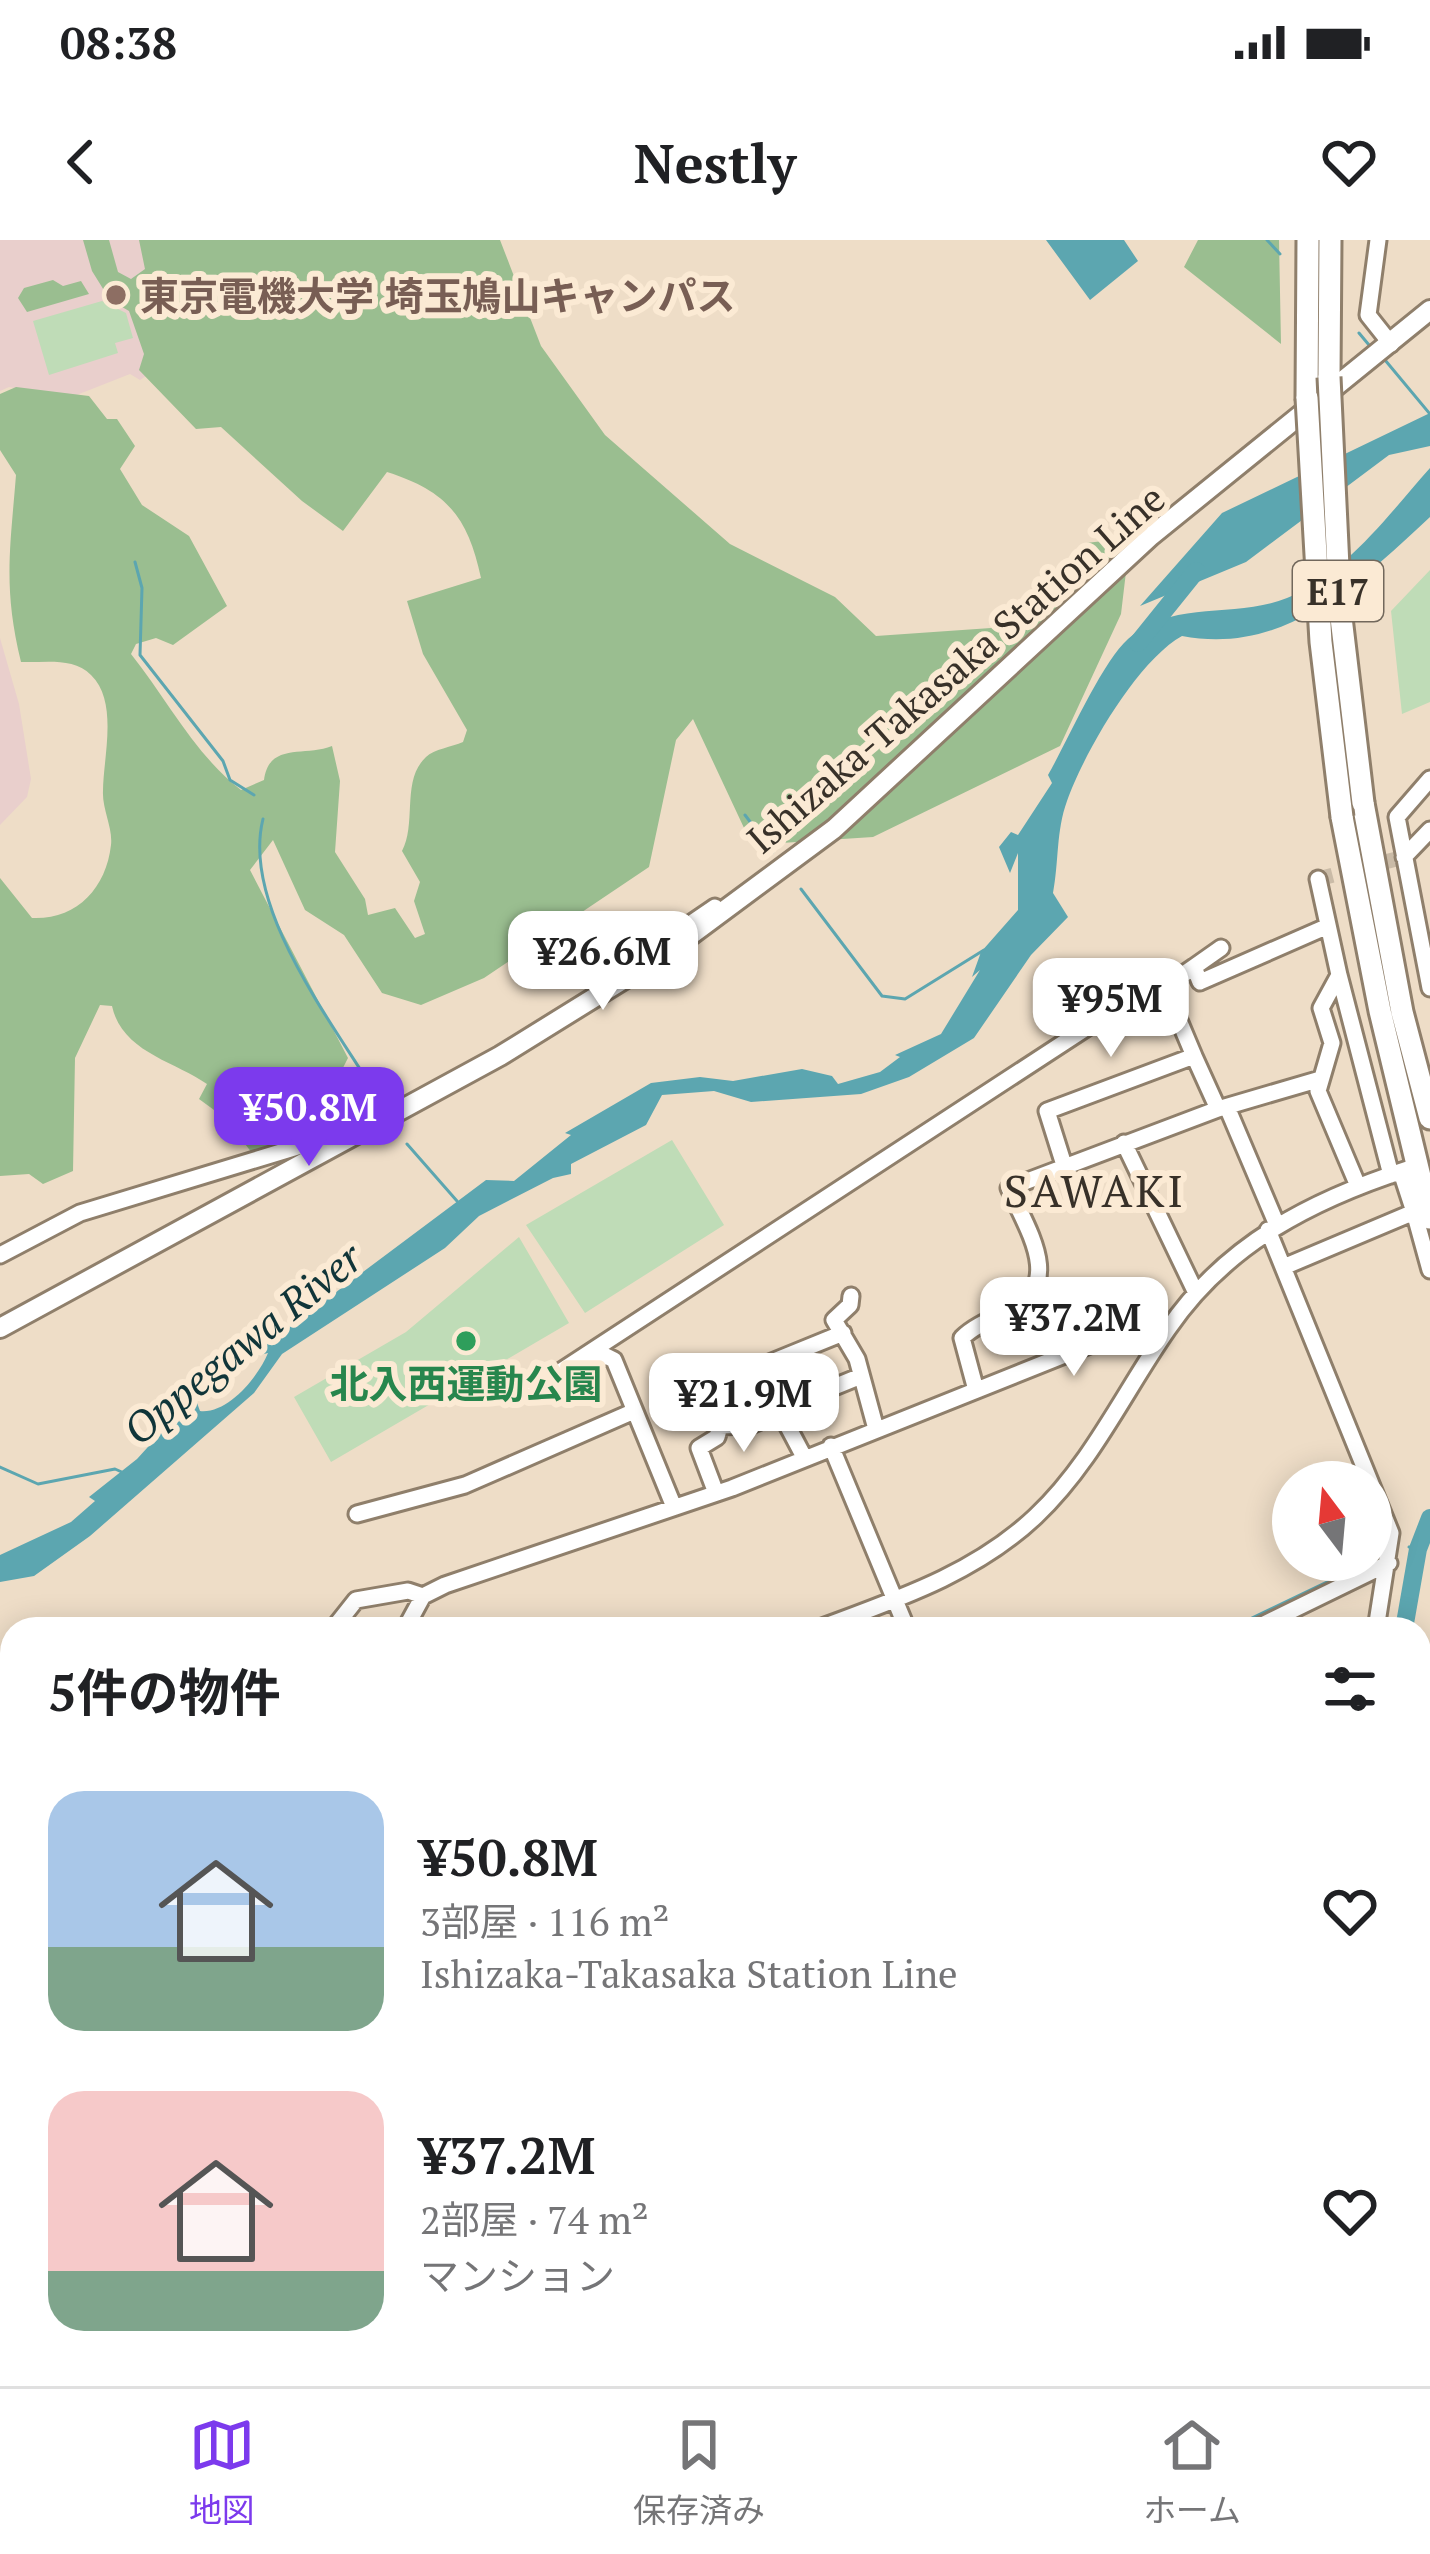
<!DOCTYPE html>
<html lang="ja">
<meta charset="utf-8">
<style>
:root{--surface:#fff;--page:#f6f6f6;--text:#202124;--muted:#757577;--line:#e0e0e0;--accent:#7c3aed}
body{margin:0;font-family:"PT Serif","Noto Sans JP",serif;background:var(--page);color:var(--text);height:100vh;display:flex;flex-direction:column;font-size:45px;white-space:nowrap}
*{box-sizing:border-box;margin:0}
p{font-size:39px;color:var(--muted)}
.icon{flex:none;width:66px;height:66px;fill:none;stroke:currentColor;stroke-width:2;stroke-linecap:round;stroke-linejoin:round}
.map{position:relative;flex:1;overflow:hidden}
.sheet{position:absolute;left:0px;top:1377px;width:1431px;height:771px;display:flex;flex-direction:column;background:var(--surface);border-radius:36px 36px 0 0;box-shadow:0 6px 30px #0003}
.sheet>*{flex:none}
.needle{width:78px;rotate:344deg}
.buttons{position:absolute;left:1272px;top:1221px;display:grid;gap:24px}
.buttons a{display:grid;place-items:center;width:120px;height:120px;border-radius:50%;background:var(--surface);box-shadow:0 6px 30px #0003;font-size:60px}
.price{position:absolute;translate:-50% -102px;padding:0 27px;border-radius:24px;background:#fff;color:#222;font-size:39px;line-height:78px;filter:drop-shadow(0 3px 6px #0008)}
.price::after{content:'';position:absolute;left:50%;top:72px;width:36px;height:27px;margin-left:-18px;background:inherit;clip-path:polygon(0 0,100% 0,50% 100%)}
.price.selected{background:var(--accent);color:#fff}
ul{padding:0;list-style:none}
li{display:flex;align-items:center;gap:36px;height:300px;padding:0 48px}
li span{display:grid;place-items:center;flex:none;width:336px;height:240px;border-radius:36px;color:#555}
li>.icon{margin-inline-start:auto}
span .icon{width:144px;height:144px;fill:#fffc;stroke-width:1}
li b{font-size:51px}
h2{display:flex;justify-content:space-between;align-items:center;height:144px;padding:0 48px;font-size:51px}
.status{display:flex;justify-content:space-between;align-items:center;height:84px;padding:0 60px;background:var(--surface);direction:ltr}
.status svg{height:33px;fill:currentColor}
header{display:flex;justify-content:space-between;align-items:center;height:156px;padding:0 48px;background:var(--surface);font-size:54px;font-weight:800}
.menu{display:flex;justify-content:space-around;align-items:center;height:168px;border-top:3px solid var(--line);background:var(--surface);font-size:33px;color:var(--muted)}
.menu a{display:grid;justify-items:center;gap:6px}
.menu .selected{color:var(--accent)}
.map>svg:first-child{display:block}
.education{fill:#e9cfcc}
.green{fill:#bfdcb7}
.forest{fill:#9abe90}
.water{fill:#5ca6b0;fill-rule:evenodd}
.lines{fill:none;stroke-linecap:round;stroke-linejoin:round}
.stream{stroke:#5ca6b0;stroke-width:3}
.river{stroke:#5ca6b0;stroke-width:18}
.minor-tunnel{stroke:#cabba7;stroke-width:15;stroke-dasharray:15 8;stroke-linecap:butt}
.minor-casing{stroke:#8f7f6b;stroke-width:21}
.major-casing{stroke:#8f7f6b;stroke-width:24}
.highway-casing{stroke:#8f7f6b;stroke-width:27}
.minor{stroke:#fff;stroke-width:15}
.major{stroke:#fff;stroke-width:18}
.highway{stroke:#fff;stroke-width:21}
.highway-bridge-casing{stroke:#8f7f6b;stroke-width:27;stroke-linecap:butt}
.highway-bridge{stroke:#fff;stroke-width:21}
.education-dot{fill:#8d6e63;stroke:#fbead4;stroke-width:4.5}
.leisure-dot{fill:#2e9e5b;stroke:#fbead4;stroke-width:4.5}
.labels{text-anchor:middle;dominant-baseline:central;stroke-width:12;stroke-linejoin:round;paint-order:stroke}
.shield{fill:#fbead4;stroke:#72685c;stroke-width:3}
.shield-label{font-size:36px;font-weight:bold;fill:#383129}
.education-label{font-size:39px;font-weight:bold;fill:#785e54;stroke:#fbead4;text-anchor:start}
.street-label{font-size:39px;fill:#383129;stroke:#fbead4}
.leisure-label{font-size:39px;font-weight:bold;fill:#27864d;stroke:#fbead4}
.water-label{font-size:42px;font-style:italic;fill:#103539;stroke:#fbead4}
.quarter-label{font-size:45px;letter-spacing:3px;fill:#383129;stroke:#fbead4}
</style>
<div class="status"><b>08:38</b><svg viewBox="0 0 49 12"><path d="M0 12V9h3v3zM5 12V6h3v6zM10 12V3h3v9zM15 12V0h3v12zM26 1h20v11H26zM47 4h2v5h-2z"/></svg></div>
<header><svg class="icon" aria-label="back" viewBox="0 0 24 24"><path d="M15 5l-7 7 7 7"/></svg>Nestly<svg class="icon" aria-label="heart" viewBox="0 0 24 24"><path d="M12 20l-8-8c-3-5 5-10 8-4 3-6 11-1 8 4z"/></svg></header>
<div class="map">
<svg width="1430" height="2146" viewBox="0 0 1430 2146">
<rect width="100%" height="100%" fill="#eeddc7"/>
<!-- education -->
<path class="education" d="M 0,0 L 354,0 L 140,140 L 130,134 L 69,158 L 9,147 L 0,151 Z
M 0,398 L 19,464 L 31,539 L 27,557 L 0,585 Z"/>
<!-- green -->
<path class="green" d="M 102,61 L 126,73 L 133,98 L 115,103 L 118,113 L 49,135 L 33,81 Z
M 1430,330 L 1430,462 L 1402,474 L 1391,371 Z
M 672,900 L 724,985 L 585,1073 L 526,985 Z
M 519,997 L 569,1083 L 331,1222 L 294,1157 L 406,1092 Z"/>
<!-- forest -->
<path class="forest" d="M 83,0 L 109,0 L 118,32 L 131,39 L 145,29 L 139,0 L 500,0 L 541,106 L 605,195 L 730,304 L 835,357 L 876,396 L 991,388 L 1086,303 L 1130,298 L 1121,374 L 1060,506 L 873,597 L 752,605 L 693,479 L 676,500 L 649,627 L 484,738 L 421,765 L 382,753 L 344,695 L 305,670 L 273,600 L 250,630 L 348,818 L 325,863 L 303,867 L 309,892 L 252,913 L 225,878 L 199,859 L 207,844 C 174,821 122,812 112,766 L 100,765 L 75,818 L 73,931 L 43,944 L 29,934 L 0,936 L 0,638 L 32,678 C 76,680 106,649 111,605 C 113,588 102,569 103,551 C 103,518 119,462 91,435 C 73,417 46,423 21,422 C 3,348 10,310 16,235 L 0,210 L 0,154 L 16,147 L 89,156 L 107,179 L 117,179 L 135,206 L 120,229 L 142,265 L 189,296 L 227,366 L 173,405 L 156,398 L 136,404 L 131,414 C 167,459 195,515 241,550 L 264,540 C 269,502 304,517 332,506 L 340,541 L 335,612 L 365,659 L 368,675 L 395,668 L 415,698 L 425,694 L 414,661 L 420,642 L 402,611 C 417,583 401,540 426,517 C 434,509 452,507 463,502 L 467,490 L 423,414 L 407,361 L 481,338 C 468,277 447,251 387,232 L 343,291 L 302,261 L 221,187 L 196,189 L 139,130 L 144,114 L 129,71 L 110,60 L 92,31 Z
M 1198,0 L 1279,0 L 1281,104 L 1184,27 Z
M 53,40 L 63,46 L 81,41 L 89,54 L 27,72 L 18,58 L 24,48 Z"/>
<!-- water -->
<path class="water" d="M 1046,0 L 1124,0 L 1138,21 L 1090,60 Z
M 1430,173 L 1430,206 L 1389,215 L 1246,322 L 1140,366 L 1222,273 Z
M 1430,228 L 1430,277 C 1360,342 1285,416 1182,396 C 1137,421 1084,513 1067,561 C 1056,591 1059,622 1053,653 L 1068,677 L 1031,715 L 974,798 L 909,837 L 861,854 L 751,862 L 714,851 L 662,855 L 646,885 L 571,924 L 571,934 L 553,938 L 479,976 L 445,1008 L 282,1114 L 254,1153 L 90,1296 L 34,1336 L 0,1342 L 0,1315 L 71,1282 L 95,1261 L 89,1257 L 137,1219 L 228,1119 C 242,1110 260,1103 276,1097 L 486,940 L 514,941 L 571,895 L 565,893 L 651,843 L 700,837 L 733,841 L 802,829 L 832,836 L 838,844 L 880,832 L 900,817 L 895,815 L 941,794 L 980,730 L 972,737 L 981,712 L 1018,670 L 1018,613 L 1010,633 L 999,607 L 1011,592 L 1018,595 L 1052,543 L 1048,535 C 1067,502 1102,422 1128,399 C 1172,359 1235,379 1287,358 C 1345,335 1389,274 1430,228 ZM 268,1113 C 258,1137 228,1174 200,1171 L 197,1163 L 183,1181 L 175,1182 L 236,1121 Z"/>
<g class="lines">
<!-- stream -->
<path class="stream" d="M 1267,0 L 1280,14
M 1359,93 L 1369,105
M 1385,120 L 1430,174
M 135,322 L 142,348 L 140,415 L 223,521 L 230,540 L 254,555
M 745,575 L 773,612
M 263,579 C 241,667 333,783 377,856
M 801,649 L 882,756 L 905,759 L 984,710
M 407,904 L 457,961
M 0,1227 L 38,1244 L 115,1229 L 124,1233
M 1409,1307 L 1418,1309
M 1229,1389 L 1379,1317
M 0,2052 L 12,2047
M 1091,2146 L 1122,2136"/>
<!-- river -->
<path class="river" d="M 1138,403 L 1196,331
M 1404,1389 L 1418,1309 L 1430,1278
M 1419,1474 L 1430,1518"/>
<!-- minor-tunnel -->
<path class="minor-tunnel" d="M 1318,639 L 1404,617"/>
<defs>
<path id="minor" d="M 1378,0 L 1368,75 L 1391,104
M 1430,539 L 1397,577 L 1430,748
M 1404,617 L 1430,590
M 1318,639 L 1339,735 L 1321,768 L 1332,803 L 1318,851 L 1358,946
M 1194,727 L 1221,708
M 621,731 L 715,667
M 1339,735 L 1391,935
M 1194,816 L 1165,747 L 1194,727 L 1200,742 L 1328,686
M 1227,867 L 1277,985
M 1124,903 L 1196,1053
M 1064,925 L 1047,871 L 1194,816 L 1218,869
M 1414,972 L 1430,1030
M 1268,990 L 1391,1293 L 1376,1389
M 0,1015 L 80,973 L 363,887
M 1286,1026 L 1414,972 L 1401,932
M 851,1056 L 850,1065 L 834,1080 L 857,1119 L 876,1189
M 588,1124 L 606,1116 L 614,1120 L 674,1267
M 558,1133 L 1123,764 L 1165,747
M 976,1150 L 962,1098 C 975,1085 995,1078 1011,1070 C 1064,1043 1028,991 1009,948 L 1218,869 L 1317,840
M 499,1154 L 511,1155 L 565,1132
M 780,1169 L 861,1136
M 831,1206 L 907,1389
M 804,1217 L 757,1128 L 843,1093
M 716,1253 L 699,1208 L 717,1197 L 720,1186 L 751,1185 L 782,1171
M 357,1274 L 465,1245 L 632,1172
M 333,1389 L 356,1360 L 408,1351 L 423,1356
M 405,1389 L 423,1356 L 445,1345 L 732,1248 L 1142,1084 L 1168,1088
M 817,1389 C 895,1360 975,1334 1036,1276 C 1092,1223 1124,1152 1168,1089 C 1226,1004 1312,960 1408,929
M 1254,1389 L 1389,1323
M 0,1548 L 4,1545 L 12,1558
M 1419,1598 L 1430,1639
M 0,1611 L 12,1603
M 1419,1676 L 1430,1672
M 0,1677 L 12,1696
M 0,1827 L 12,1817
M 1419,2043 L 1430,2040
M 0,2063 L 12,2059
M 537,2136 L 543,2146
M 741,2136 L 744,2146
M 920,2136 L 923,2146
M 948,2136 L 952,2146
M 398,2146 L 408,2136
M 492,2146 L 508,2136
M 594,2146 L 623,2136
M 790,2146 L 821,2136
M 976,2146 L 1007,2136
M 1140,2146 L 1158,2140"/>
<path id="major" d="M 0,1088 L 500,816 L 668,712 L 834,589 L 1151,296 L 1430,70"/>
<path id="highway" d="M 1329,137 L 1330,0
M 1307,158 L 1308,0
M 1363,563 L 1402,772 L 1430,878
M 1342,577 L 1380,771 L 1430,978"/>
</defs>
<!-- minor casing -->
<use href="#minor" class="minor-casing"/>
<!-- major casing -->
<use href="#major" class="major-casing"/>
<!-- highway casing -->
<use href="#highway" class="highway-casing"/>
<!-- minor -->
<use href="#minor" class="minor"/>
<!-- major -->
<use href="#major" class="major"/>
<!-- highway -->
<use href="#highway" class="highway"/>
<defs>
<path id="highway-bridge" d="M 1329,137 L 1340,369 L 1363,563
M 1307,158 L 1321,402 L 1342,577"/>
</defs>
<!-- highway-bridge casing -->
<use href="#highway-bridge" class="highway-bridge-casing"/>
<!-- highway-bridge -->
<use href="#highway-bridge" class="highway-bridge"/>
</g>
<!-- markers -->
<circle class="education-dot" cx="116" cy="55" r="12"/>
<circle class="leisure-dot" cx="466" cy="1101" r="12"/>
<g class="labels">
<!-- shield labels -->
<rect class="shield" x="1293" y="321" width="90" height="60" rx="9"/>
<g class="shield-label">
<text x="1338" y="351">E17</text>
</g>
<!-- education labels -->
<g class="education-label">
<text x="140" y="55">東京電機大学 埼玉鳩山キャンパス</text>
</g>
<!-- street labels -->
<g class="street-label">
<text transform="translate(955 428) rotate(-41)">Ishizaka-Takasaka Station Line</text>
</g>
<!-- leisure labels -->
<g class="leisure-label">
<text x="466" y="1143">北入西運動公園</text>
</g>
<!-- water labels -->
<g class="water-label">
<text transform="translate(242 1103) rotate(-39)">Oppegawa River</text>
</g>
<!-- quarter labels -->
<g class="quarter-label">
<text x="1095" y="950">SAWAKI</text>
</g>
</g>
</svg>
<div class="buttons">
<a><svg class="needle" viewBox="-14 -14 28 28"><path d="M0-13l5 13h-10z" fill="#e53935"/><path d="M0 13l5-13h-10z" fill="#757577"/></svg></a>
</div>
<b class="price" style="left:603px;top:773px">¥26.6M</b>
<b class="price" style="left:1111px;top:820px">¥95M</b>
<b class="price selected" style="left:309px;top:929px">¥50.8M</b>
<b class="price" style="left:1074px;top:1139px">¥37.2M</b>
<b class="price" style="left:744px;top:1215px">¥21.9M</b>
<section class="sheet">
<h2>5件の物件<svg class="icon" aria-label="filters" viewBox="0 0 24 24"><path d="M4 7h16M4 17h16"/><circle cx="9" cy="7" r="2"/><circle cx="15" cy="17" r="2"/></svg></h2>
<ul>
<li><span style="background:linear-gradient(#a9c7e8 65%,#7fa58c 0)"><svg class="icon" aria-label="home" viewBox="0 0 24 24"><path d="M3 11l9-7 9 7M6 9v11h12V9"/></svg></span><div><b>¥50.8M</b><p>3部屋 · 116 m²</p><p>Ishizaka-Takasaka Station Line</p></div><svg class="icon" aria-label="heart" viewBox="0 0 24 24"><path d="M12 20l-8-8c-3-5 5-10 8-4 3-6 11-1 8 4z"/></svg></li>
<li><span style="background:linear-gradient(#f6c9c9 75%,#7fa58c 0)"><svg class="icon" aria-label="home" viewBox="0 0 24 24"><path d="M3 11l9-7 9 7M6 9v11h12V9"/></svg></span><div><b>¥37.2M</b><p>2部屋 · 74 m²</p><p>マンション</p></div><svg class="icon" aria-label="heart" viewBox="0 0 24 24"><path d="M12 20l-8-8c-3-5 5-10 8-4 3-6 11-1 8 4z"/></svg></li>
</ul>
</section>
</div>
<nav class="menu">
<a class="selected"><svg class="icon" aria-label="map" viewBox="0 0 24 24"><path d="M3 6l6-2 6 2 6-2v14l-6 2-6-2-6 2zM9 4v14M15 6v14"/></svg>地図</a>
<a><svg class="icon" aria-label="saved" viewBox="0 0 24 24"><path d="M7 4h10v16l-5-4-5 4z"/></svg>保存済み</a>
<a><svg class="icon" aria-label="home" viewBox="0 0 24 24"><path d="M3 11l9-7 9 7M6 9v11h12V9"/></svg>ホーム</a>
</nav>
